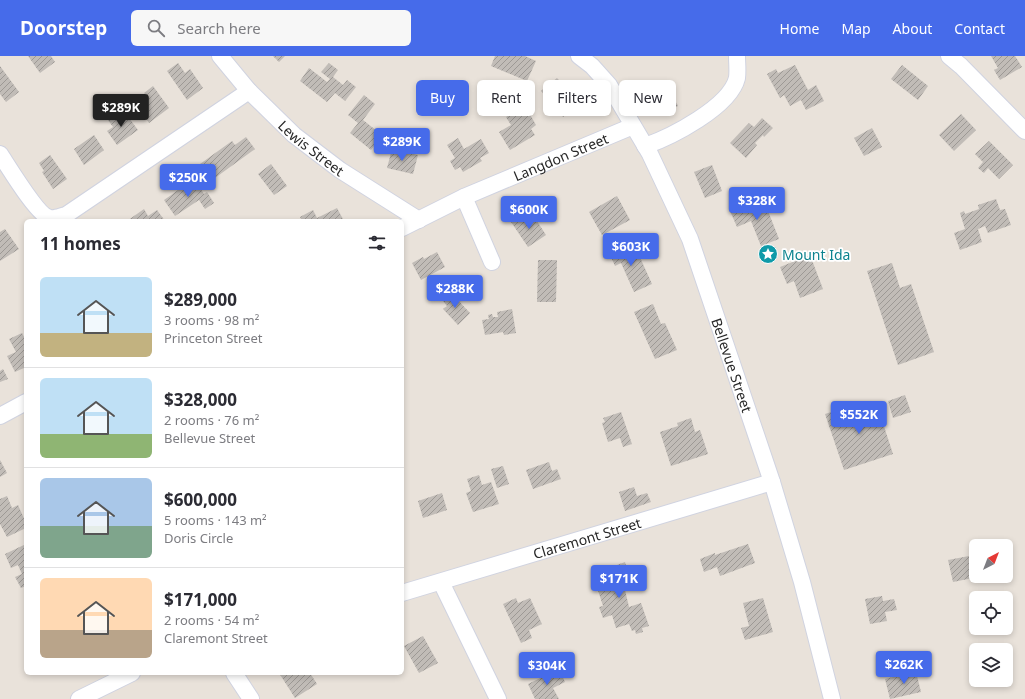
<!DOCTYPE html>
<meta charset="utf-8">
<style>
:root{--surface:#fff;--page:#f7f7f7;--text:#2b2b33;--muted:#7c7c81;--line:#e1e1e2;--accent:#466bea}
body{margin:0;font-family:"Noto Sans",sans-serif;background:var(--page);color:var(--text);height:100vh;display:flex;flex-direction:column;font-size:15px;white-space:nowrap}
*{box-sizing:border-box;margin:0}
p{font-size:13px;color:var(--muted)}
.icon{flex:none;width:22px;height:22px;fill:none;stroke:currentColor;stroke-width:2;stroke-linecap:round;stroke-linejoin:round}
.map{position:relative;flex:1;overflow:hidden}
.sheet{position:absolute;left:24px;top:163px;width:380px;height:456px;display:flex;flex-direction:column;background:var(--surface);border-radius:6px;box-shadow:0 2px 6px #0003}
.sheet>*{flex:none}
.top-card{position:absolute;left:416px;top:24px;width:380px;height:36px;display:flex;gap:8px}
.needle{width:26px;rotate:42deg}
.buttons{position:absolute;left:969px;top:483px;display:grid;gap:8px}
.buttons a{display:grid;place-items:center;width:44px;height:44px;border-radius:6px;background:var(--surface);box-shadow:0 2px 6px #0003;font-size:20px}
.price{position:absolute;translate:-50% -34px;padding:0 9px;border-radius:4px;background:var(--accent);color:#fff;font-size:13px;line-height:26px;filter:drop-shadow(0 1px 2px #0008)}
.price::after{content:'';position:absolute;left:50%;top:24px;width:12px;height:9px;margin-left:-6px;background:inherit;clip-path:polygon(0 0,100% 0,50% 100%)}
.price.on{background:#222;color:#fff}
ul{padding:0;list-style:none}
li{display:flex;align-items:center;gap:12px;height:100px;padding:0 16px}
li+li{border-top:1px solid var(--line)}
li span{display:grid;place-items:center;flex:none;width:112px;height:80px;border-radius:6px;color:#555}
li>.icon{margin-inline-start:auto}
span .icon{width:48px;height:48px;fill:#fffc;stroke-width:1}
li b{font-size:17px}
h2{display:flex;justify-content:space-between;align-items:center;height:48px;padding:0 16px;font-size:17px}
.tag{padding:0 14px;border-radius:6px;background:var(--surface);box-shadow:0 2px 6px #0003;font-size:14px;line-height:36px}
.tag.on{background:var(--accent);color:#fff}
header{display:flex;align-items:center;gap:24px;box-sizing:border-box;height:56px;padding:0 20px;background:var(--accent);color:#fff}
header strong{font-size:19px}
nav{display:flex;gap:22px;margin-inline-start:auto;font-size:14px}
.search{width:280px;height:36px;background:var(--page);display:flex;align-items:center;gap:10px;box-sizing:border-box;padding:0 14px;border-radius:6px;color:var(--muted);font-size:15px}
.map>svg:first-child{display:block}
.building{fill:url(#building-hatch)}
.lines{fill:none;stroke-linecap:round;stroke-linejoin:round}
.minor-casing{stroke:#d0d3e0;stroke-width:18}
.minor{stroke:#fff;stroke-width:16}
.labels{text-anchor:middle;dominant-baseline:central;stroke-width:3.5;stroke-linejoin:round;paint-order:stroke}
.street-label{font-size:14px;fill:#282828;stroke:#fff}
.culture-label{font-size:14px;fill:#0d838f;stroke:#fff;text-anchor:start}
</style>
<header>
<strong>Doorstep</strong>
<div class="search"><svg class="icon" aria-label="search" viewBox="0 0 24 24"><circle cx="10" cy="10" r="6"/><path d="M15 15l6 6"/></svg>Search here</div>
<nav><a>Home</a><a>Map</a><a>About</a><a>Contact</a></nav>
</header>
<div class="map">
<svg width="1025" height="643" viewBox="0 0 1025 643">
<defs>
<pattern id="building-hatch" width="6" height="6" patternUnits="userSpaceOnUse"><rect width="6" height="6" fill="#c1bcb7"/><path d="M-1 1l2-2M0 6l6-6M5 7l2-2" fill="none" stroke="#9d9995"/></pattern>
</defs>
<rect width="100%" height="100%" fill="#e9e2da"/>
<!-- building -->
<path class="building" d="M 28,0 L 51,0 L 55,6 L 40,17 Z
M 273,0 L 285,0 L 279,6 Z
M 495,0 L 525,0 L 536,5 L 527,25 L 491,10 Z
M 991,0 L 1015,0 L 1022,11 L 1000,24 L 994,14 L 998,12 Z
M 178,7 L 185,17 L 190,13 L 203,32 L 187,44 L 167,15 Z
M 329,7 L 338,14 L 333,21 L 343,29 L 347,24 L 356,31 L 345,45 L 335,37 L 327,46 L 300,25 L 309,12 L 327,26 L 330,23 L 321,16 Z
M 795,9 L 808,34 L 816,29 L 824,45 L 806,54 L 801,44 L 790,50 L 784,39 L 780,42 L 767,18 L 776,13 L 778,17 Z
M 902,9 L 928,30 L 918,44 L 891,23 Z
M 0,10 L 19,36 L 6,46 L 0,38 Z
M 557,22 L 581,51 L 570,60 L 568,57 L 563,61 L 541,35 Z
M 665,26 L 678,50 L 659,60 L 654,51 L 657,50 L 654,44 L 649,46 L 644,37 Z
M 153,30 L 169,52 L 149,67 L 136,48 L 147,40 L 144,37 Z
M 364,39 L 375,48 L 363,64 L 382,79 L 371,94 L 350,77 L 358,67 L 348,59 Z
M 123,54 L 138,74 L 117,89 L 107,75 L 113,71 L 108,64 Z
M 517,55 L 520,60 L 528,55 L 536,69 L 531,73 L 535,79 L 510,94 L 499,76 L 511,69 L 506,61 Z
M 961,58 L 976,74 L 954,95 L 939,79 Z
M 762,62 L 773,72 L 764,81 L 763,79 L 755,87 L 757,89 L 746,102 L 730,87 L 749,67 L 754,71 Z
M 872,72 L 882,91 L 864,100 L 854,82 Z
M 94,79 L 104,94 L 84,109 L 74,93 Z
M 246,81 L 255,93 L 208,127 L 201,119 L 206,115 L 200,108 L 232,85 L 235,89 Z
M 458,82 L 464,93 L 481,83 L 489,97 L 480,102 L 482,105 L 463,116 L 460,111 L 455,114 L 450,105 L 455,102 L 447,89 Z
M 989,85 L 1013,109 L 999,123 L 988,112 L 984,117 L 978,112 L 983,106 L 975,98 Z
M 392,93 L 418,99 L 413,118 L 387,112 Z
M 50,99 L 67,123 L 53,133 L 42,116 L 44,115 L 39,107 Z
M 271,108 L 287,130 L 274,139 L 258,118 Z
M 712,109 L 722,135 L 705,142 L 694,116 Z
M 194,123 L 204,138 L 207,136 L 214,147 L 205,153 L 199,144 L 175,160 L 164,144 Z
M 617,140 L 630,164 L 602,179 L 589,156 Z
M 996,143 L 1000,154 L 1005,153 L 1011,169 L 988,177 L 985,170 L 978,173 L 982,186 L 960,194 L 954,177 L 965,173 L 960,157 L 964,155 L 965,158 L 979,153 L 978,149 Z
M 756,145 L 758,150 L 771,145 L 774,153 L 768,155 L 779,183 L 761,190 L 751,165 L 737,171 L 730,155 Z
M 337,152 L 344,165 L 302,165 L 300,161 L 313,154 L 317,162 Z
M 144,153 L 148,160 L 157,154 L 165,165 L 127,165 Z
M 525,157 L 531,165 L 535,162 L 546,179 L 528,191 L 511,166 Z
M 5,173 L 19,193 L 0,205 L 0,176 Z
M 620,186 L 627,201 L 638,197 L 652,228 L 634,236 L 621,207 L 615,210 L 607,192 Z
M 437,196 L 445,211 L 421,224 L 412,207 L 423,201 L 424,203 Z
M 810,199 L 823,233 L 800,242 L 794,225 L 787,228 L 780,211 Z
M 538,204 L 557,204 L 556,246 L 537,246 Z
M 892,207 L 900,232 L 911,228 L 934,296 L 898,309 L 867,215 Z
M 451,237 L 470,257 L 458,269 L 443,253 L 447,250 L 443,245 Z
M 653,248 L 661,268 L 665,267 L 677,294 L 655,303 L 634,256 Z
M 512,253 L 516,277 L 504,279 L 503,276 L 485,279 L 482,264 L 489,263 L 488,259 L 492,258 L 493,261 L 498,261 L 497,256 Z
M 22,277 L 26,285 L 26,311 L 15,316 L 7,300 L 16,296 L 9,283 Z
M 3,313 L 8,323 L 0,326 L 0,315 Z
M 905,339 L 911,356 L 893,362 L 888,345 Z
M 862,346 L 864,353 L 877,349 L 893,398 L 844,414 L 825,358 Z
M 621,356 L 632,388 L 623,391 L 620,382 L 608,386 L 602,367 L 605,366 L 603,362 Z
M 691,362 L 695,376 L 700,374 L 708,398 L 671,410 L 660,376 L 678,370 L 677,367 Z
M 0,404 L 7,417 L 0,421 Z
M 549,406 L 552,415 L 557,413 L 561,423 L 533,433 L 526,414 Z
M 503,410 L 509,428 L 497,432 L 491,413 Z
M 479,419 L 482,429 L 491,426 L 499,448 L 473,456 L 466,437 L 471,435 L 467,423 Z
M 634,431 L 637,440 L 647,437 L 651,446 L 625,455 L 619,436 Z
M 442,437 L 447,454 L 423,462 L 418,445 Z
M 7,440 L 12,452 L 18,449 L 26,467 L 26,472 L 7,481 L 0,468 L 0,443 Z
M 26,488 L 26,530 L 21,532 L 15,521 L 22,518 L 18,509 L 11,512 L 5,498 Z
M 748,488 L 755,507 L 720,520 L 717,511 L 704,516 L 700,503 L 715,497 L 715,499 Z
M 969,500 L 973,522 L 953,526 L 948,504 Z
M 625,506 L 629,520 L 627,521 L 631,532 L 625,534 L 629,551 L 641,547 L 649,570 L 642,572 L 643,576 L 636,578 L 635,574 L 632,575 L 629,568 L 616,572 L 612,559 L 603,562 L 599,551 L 603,550 L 592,516 L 605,512 L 606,515 L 617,511 L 617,509 Z
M 882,540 L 883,545 L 894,543 L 897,554 L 885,556 L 887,565 L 870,568 L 865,543 Z
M 516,542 L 518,547 L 530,542 L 542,568 L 529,574 L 532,582 L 521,587 L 503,548 Z
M 763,542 L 773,576 L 745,584 L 741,572 L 749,570 L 743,547 Z
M 423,580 L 438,607 L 419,617 L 404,590 Z
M 559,613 L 565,626 L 553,632 L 559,643 L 535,643 L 528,628 Z
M 921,614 L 922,619 L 917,620 L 921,636 L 890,643 L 885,623 Z
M 279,617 L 310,617 L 317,628 L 295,642 Z"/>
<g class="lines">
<defs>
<g id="minor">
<path id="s1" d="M 220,0 L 249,35 L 294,79 L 340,114 L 419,164"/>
<path id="s2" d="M 579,0 L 592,10 L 609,29 L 650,98 L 690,183 L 772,426 L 802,526 L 832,643"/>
<path d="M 949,0 L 961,10 L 1025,75"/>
<path d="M 645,90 C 671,81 730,51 737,22 C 738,15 737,7 737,0"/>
<path d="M 0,98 C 8,110 38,160 50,162 C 55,163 61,160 66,159 L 249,35"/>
<path d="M 464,141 L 492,206"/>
<path id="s3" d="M 402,172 L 464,141 L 633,70"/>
<path d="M 0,360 L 26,346"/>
<path d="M 441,526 L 498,643"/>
<path id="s4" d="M 402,537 L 772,426"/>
<path d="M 234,617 L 251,643"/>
<path d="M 79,643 L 132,617"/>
</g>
</defs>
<!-- minor casing -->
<use href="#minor" class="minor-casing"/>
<!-- minor -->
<use href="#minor" class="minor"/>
</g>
<!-- icons -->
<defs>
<symbol id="sight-disc" viewBox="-11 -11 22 22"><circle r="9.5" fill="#0f9aa8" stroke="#fff"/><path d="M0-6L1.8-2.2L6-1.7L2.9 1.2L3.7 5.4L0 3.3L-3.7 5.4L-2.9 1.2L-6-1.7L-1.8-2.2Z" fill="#fff"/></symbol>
</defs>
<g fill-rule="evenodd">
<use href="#sight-disc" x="757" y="187" width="22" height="22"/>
</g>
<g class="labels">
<!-- street labels -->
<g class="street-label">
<text stroke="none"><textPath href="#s1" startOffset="130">Lewis Street</textPath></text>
<text stroke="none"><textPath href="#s3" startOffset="174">Langdon Street</textPath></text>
<text stroke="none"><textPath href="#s2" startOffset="349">Bellevue Street</textPath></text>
<text stroke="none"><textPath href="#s4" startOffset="193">Claremont Street</textPath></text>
</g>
<!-- culture labels -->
<g class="culture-label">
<text x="782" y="198">Mount Ida</text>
</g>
</g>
</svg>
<div class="buttons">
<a><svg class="needle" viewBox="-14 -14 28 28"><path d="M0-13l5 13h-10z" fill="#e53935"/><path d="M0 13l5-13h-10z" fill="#7c7c81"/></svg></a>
<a><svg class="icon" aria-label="locate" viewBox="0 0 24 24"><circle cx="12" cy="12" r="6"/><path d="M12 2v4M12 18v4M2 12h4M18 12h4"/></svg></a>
<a><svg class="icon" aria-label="layers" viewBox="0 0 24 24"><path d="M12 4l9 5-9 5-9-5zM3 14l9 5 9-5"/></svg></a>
</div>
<b class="price on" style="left:121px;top:72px">$289K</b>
<b class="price" style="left:402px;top:106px">$289K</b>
<b class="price" style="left:188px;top:142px">$250K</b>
<b class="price" style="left:757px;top:165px">$328K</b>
<b class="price" style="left:529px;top:174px">$600K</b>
<b class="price" style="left:631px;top:211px">$603K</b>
<b class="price" style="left:455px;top:253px">$288K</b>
<b class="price" style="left:859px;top:379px">$552K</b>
<b class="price" style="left:619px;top:543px">$171K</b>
<b class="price" style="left:904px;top:629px">$262K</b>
<b class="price" style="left:547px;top:630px">$304K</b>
<div class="top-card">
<a class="tag on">Buy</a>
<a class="tag">Rent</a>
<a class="tag">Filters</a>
<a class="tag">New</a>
</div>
<section class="sheet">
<h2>11 homes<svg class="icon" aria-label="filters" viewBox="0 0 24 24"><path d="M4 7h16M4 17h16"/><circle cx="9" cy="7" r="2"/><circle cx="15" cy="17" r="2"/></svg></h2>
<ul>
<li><span style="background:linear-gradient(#bfe0f5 70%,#c2b280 0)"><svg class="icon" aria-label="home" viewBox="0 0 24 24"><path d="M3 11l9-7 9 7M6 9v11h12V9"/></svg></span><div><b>$289,000</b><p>3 rooms · 98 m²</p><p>Princeton Street</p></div></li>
<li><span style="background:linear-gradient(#bfe0f5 70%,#8fb573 0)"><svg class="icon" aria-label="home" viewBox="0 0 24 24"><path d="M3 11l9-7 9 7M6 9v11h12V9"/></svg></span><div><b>$328,000</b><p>2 rooms · 76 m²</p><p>Bellevue Street</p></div></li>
<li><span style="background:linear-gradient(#a9c7e8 60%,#7fa58c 0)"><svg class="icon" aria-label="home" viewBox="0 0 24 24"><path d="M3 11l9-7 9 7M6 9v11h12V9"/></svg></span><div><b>$600,000</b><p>5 rooms · 143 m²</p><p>Doris Circle</p></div></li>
<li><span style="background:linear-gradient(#ffd9b3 65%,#b9a48a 0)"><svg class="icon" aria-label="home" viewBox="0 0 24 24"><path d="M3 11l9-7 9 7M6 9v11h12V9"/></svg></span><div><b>$171,000</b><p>2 rooms · 54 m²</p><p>Claremont Street</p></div></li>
</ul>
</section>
</div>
